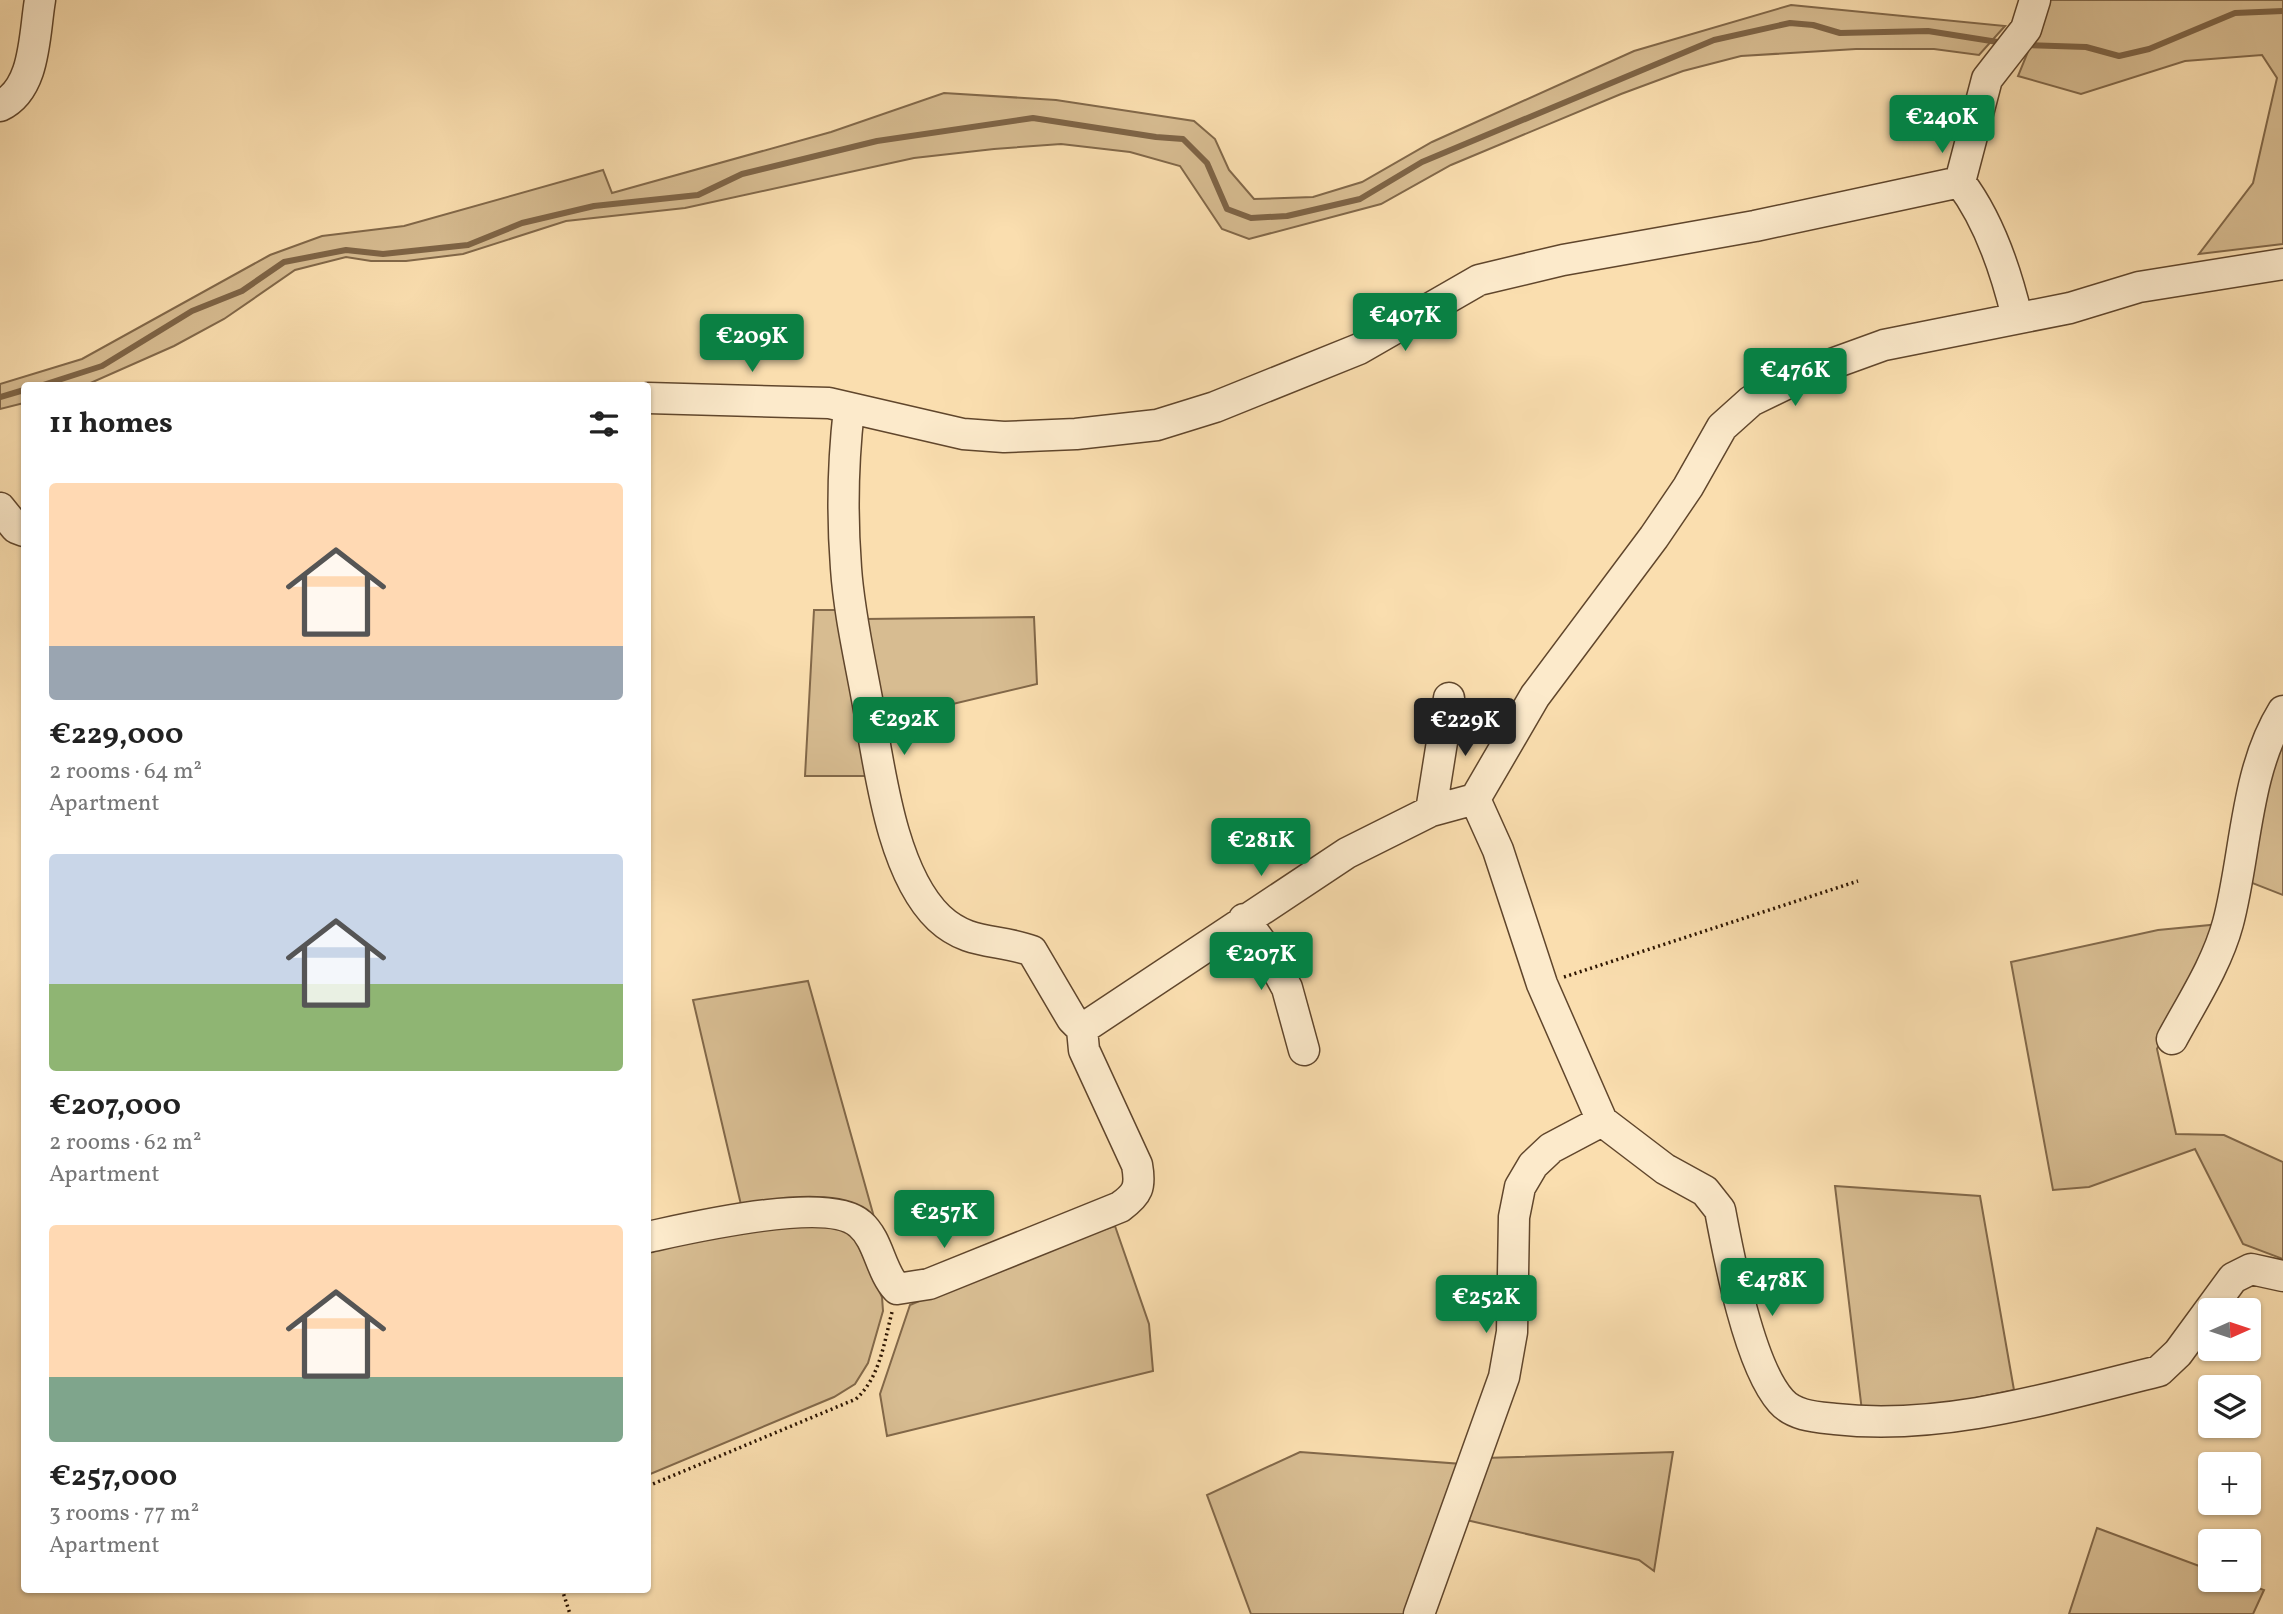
<!DOCTYPE html>
<meta charset="utf-8">
<style>
:root{--surface:#fff;--page:#f2f2f2;--text:#222;--muted:#767676;--accent:#0b8043}
body{margin:0;font-family:Vollkorn,serif;background:var(--page);color:var(--text);height:100vh;display:flex;flex-direction:column;font-size:26px;white-space:nowrap}
*{box-sizing:border-box;margin:0}
p{font-size:23px;color:var(--muted)}
.icon{flex:none;width:38px;height:38px;fill:none;stroke:currentColor;stroke-width:2;stroke-linecap:round;stroke-linejoin:round}
.map{position:relative;flex:1;overflow:hidden}
.details{position:absolute;left:21px;top:382px;width:630px;height:1211px;display:flex;flex-direction:column;background:var(--surface);border-radius:7px;box-shadow:0 2px 5px #0004}
.details>*{flex:none}
.needle{width:46px;rotate:87deg}
.buttons{position:absolute;left:2198px;top:1298px;display:grid;gap:14px}
.buttons a{display:grid;place-items:center;width:63px;height:63px;border-radius:7px;background:var(--surface);box-shadow:0 2px 5px #0004;font-size:35px}
.price{position:absolute;translate:-50% -60px;padding:0 16px;border-radius:7px;background:var(--accent);color:#fff;font-size:23px;line-height:46px;filter:drop-shadow(0 2px 4px #0008)}
.price::after{content:'';position:absolute;left:50%;top:42px;width:21px;height:16px;margin-left:-10px;background:inherit;clip-path:polygon(0 0,100% 0,50% 100%)}
.price.on{background:#222;color:#fff}
ul{padding:0;list-style:none}
li{display:grid;align-content:center;gap:14px;height:371px;padding:0 28px}
li span{display:grid;place-items:center;height:217px;border-radius:7px;color:#555}
li>.icon{margin-inline-start:auto}
span .icon{width:126px;height:126px;fill:#fffc;stroke-width:1}
li b{font-size:30px}
h2{display:flex;justify-content:space-between;align-items:center;height:84px;padding:0 28px;font-size:30px}
.map>svg:first-child{display:block}
.green{fill:#d7bc91;stroke:#826849;stroke-width:2}
.lines{fill:none;stroke-linecap:round;stroke-linejoin:round}
.stream{stroke:#7e6446;stroke-width:6}
.minor-casing{stroke:#60462c;stroke-width:33}
.path{stroke:#2c1401;stroke-width:3.5;stroke-dasharray:2 3.5;stroke-linecap:butt}
.minor{stroke:#fceacb;stroke-width:30}
</style>
<div class="map">
<svg width="2283" height="1614" viewBox="0 0 2283 1614">
<rect width="100%" height="100%" fill="#fadeaf"/>
<filter id="stains"><feTurbulence type="fractalNoise" baseFrequency=".00286" numOctaves="4"/><feColorMatrix values="0 0 0 0 .2 0 0 0 0 .09 0 0 0 0 .02 0 0 0 .5 -.17"/></filter>
<radialGradient id="worn" r=".72"><stop offset=".6" stop-color="#630" stop-opacity="0"/><stop offset="1" stop-color="#630" stop-opacity=".3"/></radialGradient>
<!-- green -->
<path class="green" d="M 2049,0 L 2283,0 L 2283,244 L 2199,254 L 2253,183 L 2277,78 L 2262,55 L 2185,61 L 2081,94 L 2018,76 Z
M 1791,5 L 2005,26 L 1979,55 L 1934,49 L 1856,49 L 1741,56 L 1683,71 L 1621,94 L 1451,165 L 1381,204 L 1249,239 L 1222,229 L 1180,166 L 1130,152 L 1061,144 L 994,149 L 914,158 L 685,208 L 566,221 L 463,254 L 406,261 L 371,261 L 346,257 L 295,270 L 224,319 L 174,346 L 86,385 L 24,385 L 24,403 L 0,409 L 0,384 L 82,359 L 270,255 L 322,236 L 404,226 L 603,170 L 612,193 L 831,132 L 944,93 L 1056,100 L 1194,121 L 1215,139 L 1229,170 L 1254,199 L 1313,197 L 1362,182 L 1432,142 L 1634,51 Z
M 814,610 L 841,610 L 869,776 L 805,776 Z
M 1034,617 L 1037,684 L 881,721 L 864,619 Z
M 2277,744 L 2283,746 L 2283,895 L 2247,881 Z
M 2221,924 L 2157,1049 L 2176,1134 L 2224,1135 L 2283,1162 L 2283,1259 L 2243,1244 L 2195,1149 L 2089,1187 L 2053,1190 L 2011,962 L 2158,930 Z
M 808,981 L 874,1217 L 854,1209 L 742,1209 L 693,1000 Z
M 1835,1186 L 1980,1196 L 2014,1390 L 1956,1402 L 1862,1411 Z
M 810,1223 L 852,1232 L 882,1297 L 883,1311 L 868,1363 L 855,1384 L 834,1397 L 648,1475 L 648,1247 Z
M 1115,1226 L 1149,1324 L 1153,1371 L 887,1436 L 880,1394 L 910,1305 L 1028,1254 Z
M 1300,1452 L 1462,1464 L 1406,1614 L 1251,1614 L 1207,1495 Z
M 1673,1452 L 1654,1571 L 1639,1560 L 1462,1519 L 1484,1458 Z
M 2097,1528 L 2210,1570 L 2210,1580 L 2236,1580 L 2264,1590 L 2253,1614 L 2069,1614 Z"/>
<g class="lines">
<!-- stream -->
<path class="stream" d="M 2025,45 L 2086,47 L 2119,56 L 2149,49 L 2235,13 L 2283,11
M 43,385 L 102,366 L 192,311 L 242,291 L 284,262 L 346,250 L 383,254 L 468,245 L 522,223 L 594,206 L 698,195 L 742,174 L 877,141 L 1033,118 L 1156,137 L 1183,139 L 1207,163 L 1227,209 L 1251,218 L 1287,216 L 1360,199 L 1422,162 L 1714,40 L 1790,23 L 1813,25 L 1840,33 L 1928,31 L 2004,43
M 0,397 L 24,390"/>
<defs>
<path id="minor" d="M 0,106 C 36,89 34,35 40,0
M 2017,317 C 2006,271 1989,220 1960,182 L 1987,79 L 2026,29 L 2035,0
M 648,398 L 829,403 L 963,434 L 1004,437 L 1076,434 L 1157,425 L 1215,407 L 1359,349 L 1479,280 L 1563,260 L 1755,226 L 1960,182
M 0,508 L 16,528 L 24,531
M 1475,799 L 1498,850 L 1542,984 L 1602,1121 L 1665,1169 L 1705,1191 L 1720,1210 C 1729,1258 1749,1365 1781,1401 C 1794,1416 1816,1417 1835,1419 C 1944,1431 2054,1397 2159,1371 L 2178,1353 L 2233,1278 L 2251,1269 L 2283,1276
M 1431,811 L 1449,698
M 1244,919 L 1265,948 L 1287,988 L 1304,1050
M 1082,1029 L 1347,853 L 1431,811 L 1475,799 L 1535,696 L 1654,537 L 1688,487 L 1722,427 L 1751,401 L 1815,370 L 1884,345 L 2070,308 L 2139,287 L 2283,264
M 2172,1039 C 2192,1002 2217,964 2228,923 C 2246,855 2245,772 2283,711
M 648,1237 C 690,1228 828,1195 860,1224 C 879,1240 880,1271 897,1289 L 929,1284 L 1120,1207 C 1138,1194 1141,1187 1137,1165 L 1084,1050 L 1082,1029 L 1072,1019 L 1032,951 C 997,938 969,946 939,918 C 890,871 879,763 867,699 C 859,655 849,612 846,568 C 842,516 843,461 849,409
M 1419,1614 L 1504,1377 L 1512,1332 L 1514,1217 L 1520,1187 L 1533,1165 L 1551,1148 L 1602,1121"/>
</defs>
<!-- minor casing -->
<use href="#minor" class="minor-casing"/>
<!-- path -->
<path class="path" d="M 1564,977 L 1858,881
M 648,1486 L 856,1399 C 880,1377 884,1343 892,1312
M 562,1589 L 570,1614"/>
<!-- minor -->
<use href="#minor" class="minor"/>
</g>
<rect width="100%" height="100%" filter="url(#stains)"/>
<rect width="100%" height="100%" fill="url(#worn)"/>
</svg>
<div class="buttons">
<a><svg class="needle" viewBox="-14 -14 28 28"><path d="M0-13l5 13h-10z" fill="#e53935"/><path d="M0 13l5-13h-10z" fill="#767676"/></svg></a>
<a><svg class="icon" aria-label="layers" viewBox="0 0 24 24"><path d="M12 4l9 5-9 5-9-5zM3 14l9 5 9-5"/></svg></a>
<a>+</a>
<a>−</a>
</div>
<b class="price" style="left:1942px;top:155px">€240K</b>
<b class="price" style="left:1405px;top:353px">€407K</b>
<b class="price" style="left:752px;top:374px">€209K</b>
<b class="price" style="left:1795px;top:408px">€476K</b>
<b class="price" style="left:904px;top:757px">€292K</b>
<b class="price on" style="left:1465px;top:758px">€229K</b>
<b class="price" style="left:1261px;top:878px">€281K</b>
<b class="price" style="left:1261px;top:992px">€207K</b>
<b class="price" style="left:944px;top:1250px">€257K</b>
<b class="price" style="left:1772px;top:1318px">€478K</b>
<b class="price" style="left:1486px;top:1335px">€252K</b>
<section class="details">
<h2>11 homes<svg class="icon" aria-label="filters" viewBox="0 0 24 24"><path d="M4 7h16M4 17h16"/><circle cx="9" cy="7" r="2"/><circle cx="15" cy="17" r="2"/></svg></h2>
<ul>
<li><span style="background:linear-gradient(#ffd9b3 75%,#9aa5b1 0)"><svg class="icon" aria-label="home" viewBox="0 0 24 24"><path d="M3 11l9-7 9 7M6 9v11h12V9"/></svg></span><div><b>€229,000</b><p>2 rooms · 64 m²</p><p>Apartment</p></div></li>
<li><span style="background:linear-gradient(#c9d6e8 60%,#8fb573 0)"><svg class="icon" aria-label="home" viewBox="0 0 24 24"><path d="M3 11l9-7 9 7M6 9v11h12V9"/></svg></span><div><b>€207,000</b><p>2 rooms · 62 m²</p><p>Apartment</p></div></li>
<li><span style="background:linear-gradient(#ffd9b3 70%,#7fa58c 0)"><svg class="icon" aria-label="home" viewBox="0 0 24 24"><path d="M3 11l9-7 9 7M6 9v11h12V9"/></svg></span><div><b>€257,000</b><p>3 rooms · 77 m²</p><p>Apartment</p></div></li>
</ul>
</section>
</div>
